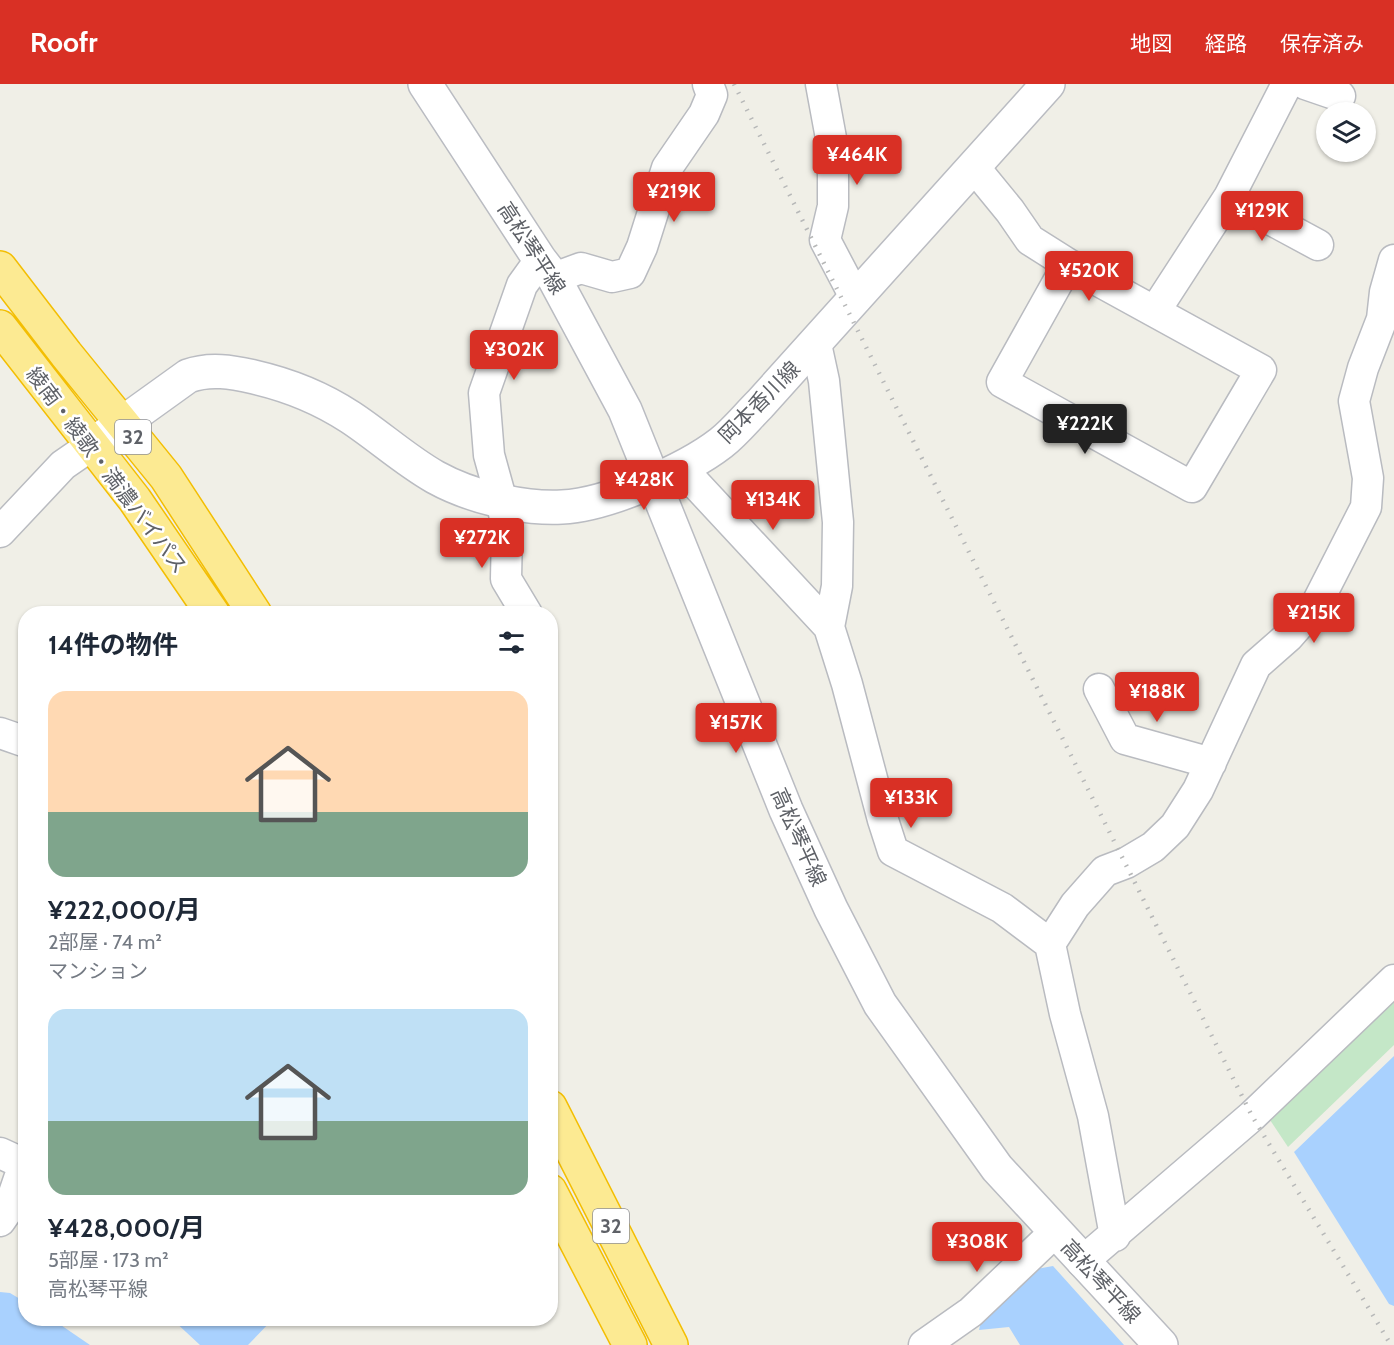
<!DOCTYPE html>
<html lang="ja">
<meta charset="utf-8">
<style>
:root{--surface:#fff;--page:#f6f6f7;--text:#1f2937;--muted:#747a83;--accent:#d93025}
body{margin:0;font-family:Cabin,"Noto Sans JP",sans-serif;background:var(--page);color:var(--text);height:100vh;display:flex;flex-direction:column;font-size:22px;white-space:nowrap}
*{box-sizing:border-box;margin:0}
p{font-size:20px;color:var(--muted)}
.icon{flex:none;width:33px;height:33px;fill:none;stroke:currentColor;stroke-width:2;stroke-linecap:round;stroke-linejoin:round}
.map{position:relative;flex:1;overflow:hidden}
.sheet{position:absolute;left:18px;top:522px;width:540px;height:720px;display:flex;flex-direction:column;background:var(--surface);border-radius:24px;box-shadow:0 2px 4px #0004}
.sheet>*{flex:none}
.controls{position:absolute;left:1316px;top:18px;display:grid;gap:12px}
.controls a{display:grid;place-items:center;width:60px;height:60px;border-radius:50%;background:var(--surface);box-shadow:0 2px 4px #0004;font-size:30px}
.price{position:absolute;translate:-50% -51px;padding:0 14px;border-radius:6px;background:var(--accent);color:#fff;font-size:20px;line-height:39px;filter:drop-shadow(0 2px 3px #0008)}
.price::after{content:'';position:absolute;left:50%;top:36px;width:18px;height:14px;margin-left:-9px;background:inherit;clip-path:polygon(0 0,100% 0,50% 100%)}
.price.on{background:#222;color:#fff}
ul{padding:0;list-style:none}
li{display:grid;align-content:center;gap:12px;height:318px;padding:0 30px}
li span{display:grid;place-items:center;height:186px;border-radius:18px;color:#555}
li>.icon{margin-inline-start:auto}
span .icon{width:108px;height:108px;fill:#fffc;stroke-width:1}
li b{font-size:26px}
h2{display:flex;justify-content:space-between;align-items:center;height:72px;padding:0 30px;font-size:26px}
header{display:flex;align-items:center;gap:36px;box-sizing:border-box;height:84px;padding:0 30px;background:var(--accent);color:#fff}
header strong{font-size:28px}
nav{display:flex;gap:33px;margin-inline-start:auto;font-size:21px}
.map>svg:first-child{display:block}
.green{fill:#c4e7c7}
.water{fill:#a9d1fe}
.lines{fill:none;stroke-linecap:round;stroke-linejoin:round}
.street-casing{stroke:#b9bbc0;stroke-width:33}
.secondary-casing{stroke:#babcc2;stroke-width:36}
.highway-casing{stroke:#f3be03;stroke-width:36}
.street{stroke:#fff;stroke-width:30}
.secondary{stroke:#fff;stroke-width:33}
.highway{stroke:#fcea92;stroke-width:33}
.rail{stroke:#b7b8b8;stroke-width:4.5;stroke-dasharray:1.5 8;stroke-linecap:butt}
.labels{text-anchor:middle;dominant-baseline:central;stroke-width:5;stroke-linejoin:round;paint-order:stroke}
.shield{fill:#fff;stroke:#8e9095;stroke-width:1.5}
.shield-label{font-size:20px;font-weight:bold;fill:#5e6167}
.street-label{font-size:21px;fill:#5e6167;stroke:#fff}
</style>
<header>
<strong>Roofr</strong>
<nav><a>地図</a><a>経路</a><a>保存済み</a></nav>
</header>
<div class="map">
<svg width="1394" height="1261" viewBox="0 0 1394 1261">
<rect width="100%" height="100%" fill="#f0efe7"/>
<!-- green -->
<path class="green" d="M 1394,912 L 1394,961 L 1288,1063 L 1266,1030 Z"/>
<!-- water -->
<path class="water" d="M 1394,972 L 1394,1222 L 1389,1220 L 1294,1068 Z
M 1053,1182 L 1124,1261 L 1020,1261 L 1009,1243 L 979,1246 L 982,1233 L 1031,1186 Z
M 0,1208 L 10,1209 L 25,1218 L 26,1234 L 52,1235 L 90,1261 L 0,1261 Z
M 172,1235 L 273,1235 L 248,1261 L 200,1261 Z"/>
<g class="lines">
<defs>
<path id="street" d="M 821,0 L 833,65 L 833,122 L 825,156 L 856,215
M 1305,0 L 1340,12
M 974,83 L 1010,127 L 1030,156 L 1068,180 L 1261,286 L 1192,403 L 1002,298 L 1068,180
M 1229,113 L 1318,161
M 554,194 L 581,184 L 612,193 L 630,189 L 642,163 L 667,84 L 704,30 L 712,11 L 708,0
M 1155,227 L 1229,113 L 1287,0
M 816,260 L 824,297 L 838,438 L 837,502 L 829,543 L 847,600 L 883,736 L 893,767 L 1002,824 L 1050,860 L 1065,930 L 1093,1032 L 1115,1152
M 681,384 L 829,543
M 0,448 L 63,381 L 92,361
M 527,530 L 506,495 L 507,446 L 502,418 L 489,371 L 484,309 L 522,201 L 540,176
M 1099,605 L 1125,655 L 1211,679
M 0,649 L 26,658
M 1050,860 L 1075,821 L 1105,787 L 1126,779 L 1153,763 L 1175,742 L 1198,706 L 1256,581 L 1289,552 L 1316,521 L 1366,423 L 1368,394 L 1354,317 L 1363,284 L 1382,235 L 1385,208 L 1394,176
M 0,1069 L 24,1080 L 9,1124 L 0,1137
M 1082,1178 L 1252,1032 L 1394,896
M 924,1261 L 971,1228 L 1055,1148"/>
<path id="secondary" d="M 425,0 L 540,176 L 554,194 L 625,326 L 786,726 L 831,825 L 880,920 L 997,1084 L 1161,1261
M 92,361 L 188,292 C 210,284 232,288 254,293 C 289,301 321,314 350,333 C 379,352 405,376 435,393 C 471,413 522,425 562,423 C 607,421 686,386 721,359 C 735,348 747,333 760,320 L 1048,0"/>
<path id="highway" d="M 0,184 L 66,270 L 166,393 L 255,530
M 0,243 L 135,416 L 213,530
M 550,1023 L 671,1261
M 550,1107 L 630,1261"/>
</defs>
<!-- street casing -->
<use href="#street" class="street-casing"/>
<!-- secondary casing -->
<use href="#secondary" class="secondary-casing"/>
<!-- highway casing -->
<use href="#highway" class="highway-casing"/>
<!-- street -->
<use href="#street" class="street"/>
<!-- secondary -->
<use href="#secondary" class="secondary"/>
<!-- highway -->
<use href="#highway" class="highway"/>
<!-- rail -->
<path class="rail" d="M 734,0 L 1252,1032 L 1391,1261"/>
</g>
<g class="labels">
<!-- shield labels -->
<g class="shield">
<rect x="115" y="336" width="36" height="34" rx="4.5"/>
<rect x="593" y="1125" width="36" height="34" rx="4.5"/>
</g>
<g class="shield-label">
<text x="133" y="353">32</text>
<text x="611" y="1142">32</text>
</g>
<!-- street labels -->
<g class="street-label">
<text transform="translate(532 164) rotate(57)">高松琴平線</text>
<text transform="translate(759 318) rotate(-45)">岡本香川線</text>
<text transform="translate(107 386) rotate(53)">綾南・綾歌・満濃バイパス</text>
<text transform="translate(799 753) rotate(66)">高松琴平線</text>
<text transform="translate(1101 1197) rotate(47)">高松琴平線</text>
</g>
</g>
</svg>
<div class="controls">
<a><svg class="icon" aria-label="layers" viewBox="0 0 24 24"><path d="M12 4l9 5-9 5-9-5zM3 14l9 5 9-5"/></svg></a>
</div>
<b class="price" style="left:857px;top:102px">¥464K</b>
<b class="price" style="left:674px;top:139px">¥219K</b>
<b class="price" style="left:1262px;top:158px">¥129K</b>
<b class="price" style="left:1089px;top:218px">¥520K</b>
<b class="price" style="left:514px;top:297px">¥302K</b>
<b class="price on" style="left:1085px;top:371px">¥222K</b>
<b class="price" style="left:644px;top:427px">¥428K</b>
<b class="price" style="left:773px;top:447px">¥134K</b>
<b class="price" style="left:482px;top:485px">¥272K</b>
<b class="price" style="left:1314px;top:560px">¥215K</b>
<b class="price" style="left:1157px;top:639px">¥188K</b>
<b class="price" style="left:736px;top:670px">¥157K</b>
<b class="price" style="left:911px;top:745px">¥133K</b>
<b class="price" style="left:977px;top:1189px">¥308K</b>
<section class="sheet">
<h2>14件の物件<svg class="icon" aria-label="filters" viewBox="0 0 24 24"><path d="M4 7h16M4 17h16"/><circle cx="9" cy="7" r="2"/><circle cx="15" cy="17" r="2"/></svg></h2>
<ul>
<li><span style="background:linear-gradient(#ffd9b3 65%,#7fa58c 0)"><svg class="icon" aria-label="home" viewBox="0 0 24 24"><path d="M3 11l9-7 9 7M6 9v11h12V9"/></svg></span><div><b>¥222,000/月</b><p>2部屋 · 74 m²</p><p>マンション</p></div></li>
<li><span style="background:linear-gradient(#bfe0f5 60%,#7fa58c 0)"><svg class="icon" aria-label="home" viewBox="0 0 24 24"><path d="M3 11l9-7 9 7M6 9v11h12V9"/></svg></span><div><b>¥428,000/月</b><p>5部屋 · 173 m²</p><p>高松琴平線</p></div></li>
</ul>
</section>
</div>
